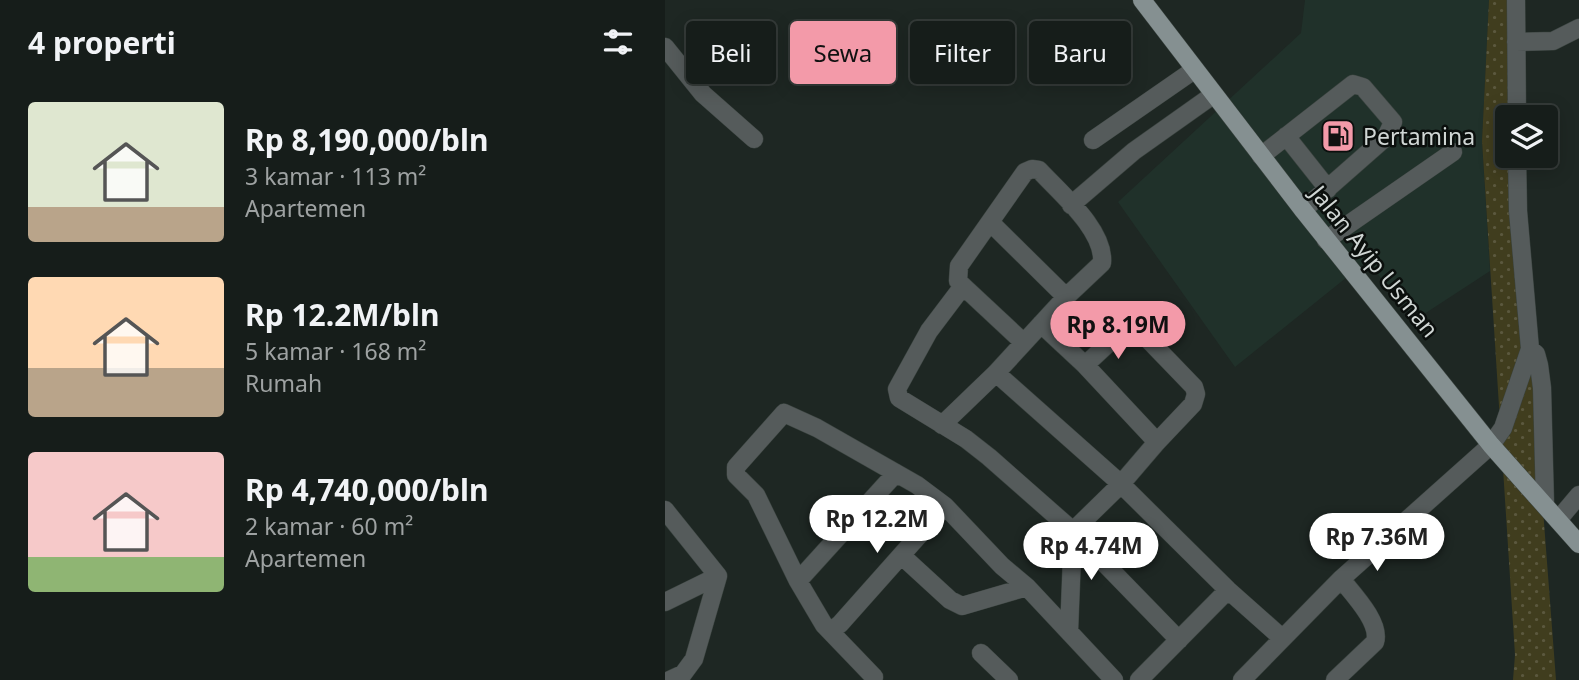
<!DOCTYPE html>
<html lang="id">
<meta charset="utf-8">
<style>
:root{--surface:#161d1a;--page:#1f2623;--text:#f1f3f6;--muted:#9ea2a2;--line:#353b39;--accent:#f39aa9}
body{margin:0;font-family:"Noto Sans",sans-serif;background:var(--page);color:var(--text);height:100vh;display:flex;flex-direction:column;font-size:26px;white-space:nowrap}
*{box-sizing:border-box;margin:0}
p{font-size:23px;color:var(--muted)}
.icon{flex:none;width:38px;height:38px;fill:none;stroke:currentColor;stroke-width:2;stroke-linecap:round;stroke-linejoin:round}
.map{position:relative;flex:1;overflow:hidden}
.sheet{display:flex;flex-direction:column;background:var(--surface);width:665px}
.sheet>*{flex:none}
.hud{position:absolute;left:21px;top:21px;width:665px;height:63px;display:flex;gap:14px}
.fabs{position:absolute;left:830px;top:105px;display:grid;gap:14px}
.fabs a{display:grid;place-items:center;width:63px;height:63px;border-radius:7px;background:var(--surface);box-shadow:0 4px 18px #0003,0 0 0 2px var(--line);font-size:35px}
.price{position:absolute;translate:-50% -60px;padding:0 16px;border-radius:24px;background:#fff;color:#222;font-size:23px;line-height:46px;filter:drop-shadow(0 2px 4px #0008)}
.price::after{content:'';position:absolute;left:50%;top:42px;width:21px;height:16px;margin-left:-10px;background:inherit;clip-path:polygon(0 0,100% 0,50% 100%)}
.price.selected{background:var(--accent);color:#111}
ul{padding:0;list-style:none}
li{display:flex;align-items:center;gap:21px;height:175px;padding:0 28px}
li span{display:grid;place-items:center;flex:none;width:196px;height:140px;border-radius:7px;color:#555}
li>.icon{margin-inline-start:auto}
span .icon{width:84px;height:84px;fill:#fffc;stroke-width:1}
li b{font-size:30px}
h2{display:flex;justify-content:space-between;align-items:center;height:84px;padding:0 28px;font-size:30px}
.chip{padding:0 24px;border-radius:7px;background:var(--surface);box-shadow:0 4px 18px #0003,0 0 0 2px var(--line);font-size:24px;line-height:63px}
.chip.selected{background:var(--accent);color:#111}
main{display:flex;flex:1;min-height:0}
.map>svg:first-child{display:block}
.built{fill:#20312a}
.grass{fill:url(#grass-dots)}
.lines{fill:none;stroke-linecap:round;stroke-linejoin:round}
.minor-casing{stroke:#3a433f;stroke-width:19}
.major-casing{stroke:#3a433f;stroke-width:19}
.minor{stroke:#555b5b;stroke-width:18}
.major{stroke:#859091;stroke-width:18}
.labels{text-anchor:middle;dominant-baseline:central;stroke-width:5;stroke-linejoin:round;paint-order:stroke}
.poi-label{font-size:23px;fill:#d0d6d4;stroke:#0b0f0d;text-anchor:start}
.street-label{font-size:23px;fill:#d0d6d4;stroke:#0b0f0d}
</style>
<main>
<section class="sheet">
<h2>4 properti<svg class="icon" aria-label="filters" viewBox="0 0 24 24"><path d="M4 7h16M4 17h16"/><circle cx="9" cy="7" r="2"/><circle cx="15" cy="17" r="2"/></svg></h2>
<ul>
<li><span style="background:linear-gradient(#dfe7d0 75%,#b9a48a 0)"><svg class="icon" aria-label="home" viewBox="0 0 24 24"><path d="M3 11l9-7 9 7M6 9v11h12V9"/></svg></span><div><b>Rp 8,190,000/bln</b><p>3 kamar · 113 m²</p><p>Apartemen</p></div></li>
<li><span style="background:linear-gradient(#ffd9b3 65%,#b9a48a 0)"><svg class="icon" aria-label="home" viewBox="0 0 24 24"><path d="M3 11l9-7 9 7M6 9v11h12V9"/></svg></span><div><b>Rp 12.2M/bln</b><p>5 kamar · 168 m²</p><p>Rumah</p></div></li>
<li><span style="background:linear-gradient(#f6c9c9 75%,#8fb573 0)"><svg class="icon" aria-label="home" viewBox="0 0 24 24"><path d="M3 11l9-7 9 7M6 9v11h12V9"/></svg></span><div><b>Rp 4,740,000/bln</b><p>2 kamar · 60 m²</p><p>Apartemen</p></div></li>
</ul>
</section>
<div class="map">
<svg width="914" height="680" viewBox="0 0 914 680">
<defs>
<pattern id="grass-dots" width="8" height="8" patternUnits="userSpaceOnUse" patternTransform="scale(1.75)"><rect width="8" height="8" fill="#403d1e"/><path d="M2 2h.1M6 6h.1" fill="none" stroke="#5b583e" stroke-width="1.8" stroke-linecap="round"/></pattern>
</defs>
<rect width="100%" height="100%" fill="#1e2723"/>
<!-- built -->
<path class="built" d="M 640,0 L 824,0 L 817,141 L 825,271 L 750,320 L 702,261 L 570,367 L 453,202 L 636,33 Z"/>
<!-- grass -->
<path class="grass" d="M 824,0 L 858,0 L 850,117 L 842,117 L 842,156 L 851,156 L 891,680 L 848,680 L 850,655 L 817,141 Z"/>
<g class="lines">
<defs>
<path id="minor" d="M 851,0 L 852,117
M 851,42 L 888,41 L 914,28
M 0,47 L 38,94 L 89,139
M 621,136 L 663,189
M 428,140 L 529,70
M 596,156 L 688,84 L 698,87 L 728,122 L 721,137 L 638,210
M 406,205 L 469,151 L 548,95
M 325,222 L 401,297
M 661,240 L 788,152
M 298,286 L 264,331 L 232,389 L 234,398 L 301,439 L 324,457 L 408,531 L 514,640
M 376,324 L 420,365 L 492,442
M 865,349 L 871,354 L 874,365 L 877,388 L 880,504
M 331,373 L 401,297 L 437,263 C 440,230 395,193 374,170 L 367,169 L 360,172 L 294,266 L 293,281 L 298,286 L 358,342
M 277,425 L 331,373 L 456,484 L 563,590 L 617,638
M 0,510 L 53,576
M 893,520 L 914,495
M 237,556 L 285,600 L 297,606 L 362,587
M 133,581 L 231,473
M 0,602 L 53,576
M 166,631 L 175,624 L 280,506
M 404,632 L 408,531 L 456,484 L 492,442 L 528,404 L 531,394 L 529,387 L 474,330 L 466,326 L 459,329 L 420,365
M 316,653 L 344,680
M 209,677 L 159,625 L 133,581 L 91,495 L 71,475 L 71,467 L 119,413 L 152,428 L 252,485 L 280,506 L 337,566 L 362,587 L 449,680
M 5,680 L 18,674 L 29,659 L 53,576
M 474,680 L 563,590
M 577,680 L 676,579 L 826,445 L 838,428 L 865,349 L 853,211 L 852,156
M 670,680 L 710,642 C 716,623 688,594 676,579"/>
<path id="major" d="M 477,0 L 638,210 L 826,445 L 914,544"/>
</defs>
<!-- minor casing -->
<use href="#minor" class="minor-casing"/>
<!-- major casing -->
<use href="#major" class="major-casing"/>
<!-- minor -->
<use href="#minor" class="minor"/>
<!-- major -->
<use href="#major" class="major"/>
</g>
<!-- icons -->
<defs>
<symbol id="fuel-square" viewBox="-11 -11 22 22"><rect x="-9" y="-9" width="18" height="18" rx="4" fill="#f39aa9" stroke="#0b0f0d"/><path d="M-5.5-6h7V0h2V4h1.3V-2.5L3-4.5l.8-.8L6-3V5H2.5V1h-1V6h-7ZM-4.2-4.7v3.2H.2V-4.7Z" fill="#111"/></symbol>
</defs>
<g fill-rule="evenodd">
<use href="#fuel-square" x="654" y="117" width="38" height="38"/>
</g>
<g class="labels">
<!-- poi labels -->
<g class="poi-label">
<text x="698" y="136">Pertamina</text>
</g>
<!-- street labels -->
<g class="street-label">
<text transform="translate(710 261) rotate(51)">Jalan Ayip Usman</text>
</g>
</g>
</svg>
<div class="fabs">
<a><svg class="icon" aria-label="layers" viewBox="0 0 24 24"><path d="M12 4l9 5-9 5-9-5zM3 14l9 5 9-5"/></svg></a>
</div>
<b class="price selected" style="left:453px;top:361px">Rp 8.19M</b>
<b class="price" style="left:212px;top:555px">Rp 12.2M</b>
<b class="price" style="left:712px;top:573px">Rp 7.36M</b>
<b class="price" style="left:426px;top:582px">Rp 4.74M</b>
<div class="hud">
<a class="chip">Beli</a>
<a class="chip selected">Sewa</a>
<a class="chip">Filter</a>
<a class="chip">Baru</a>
</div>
</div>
</main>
